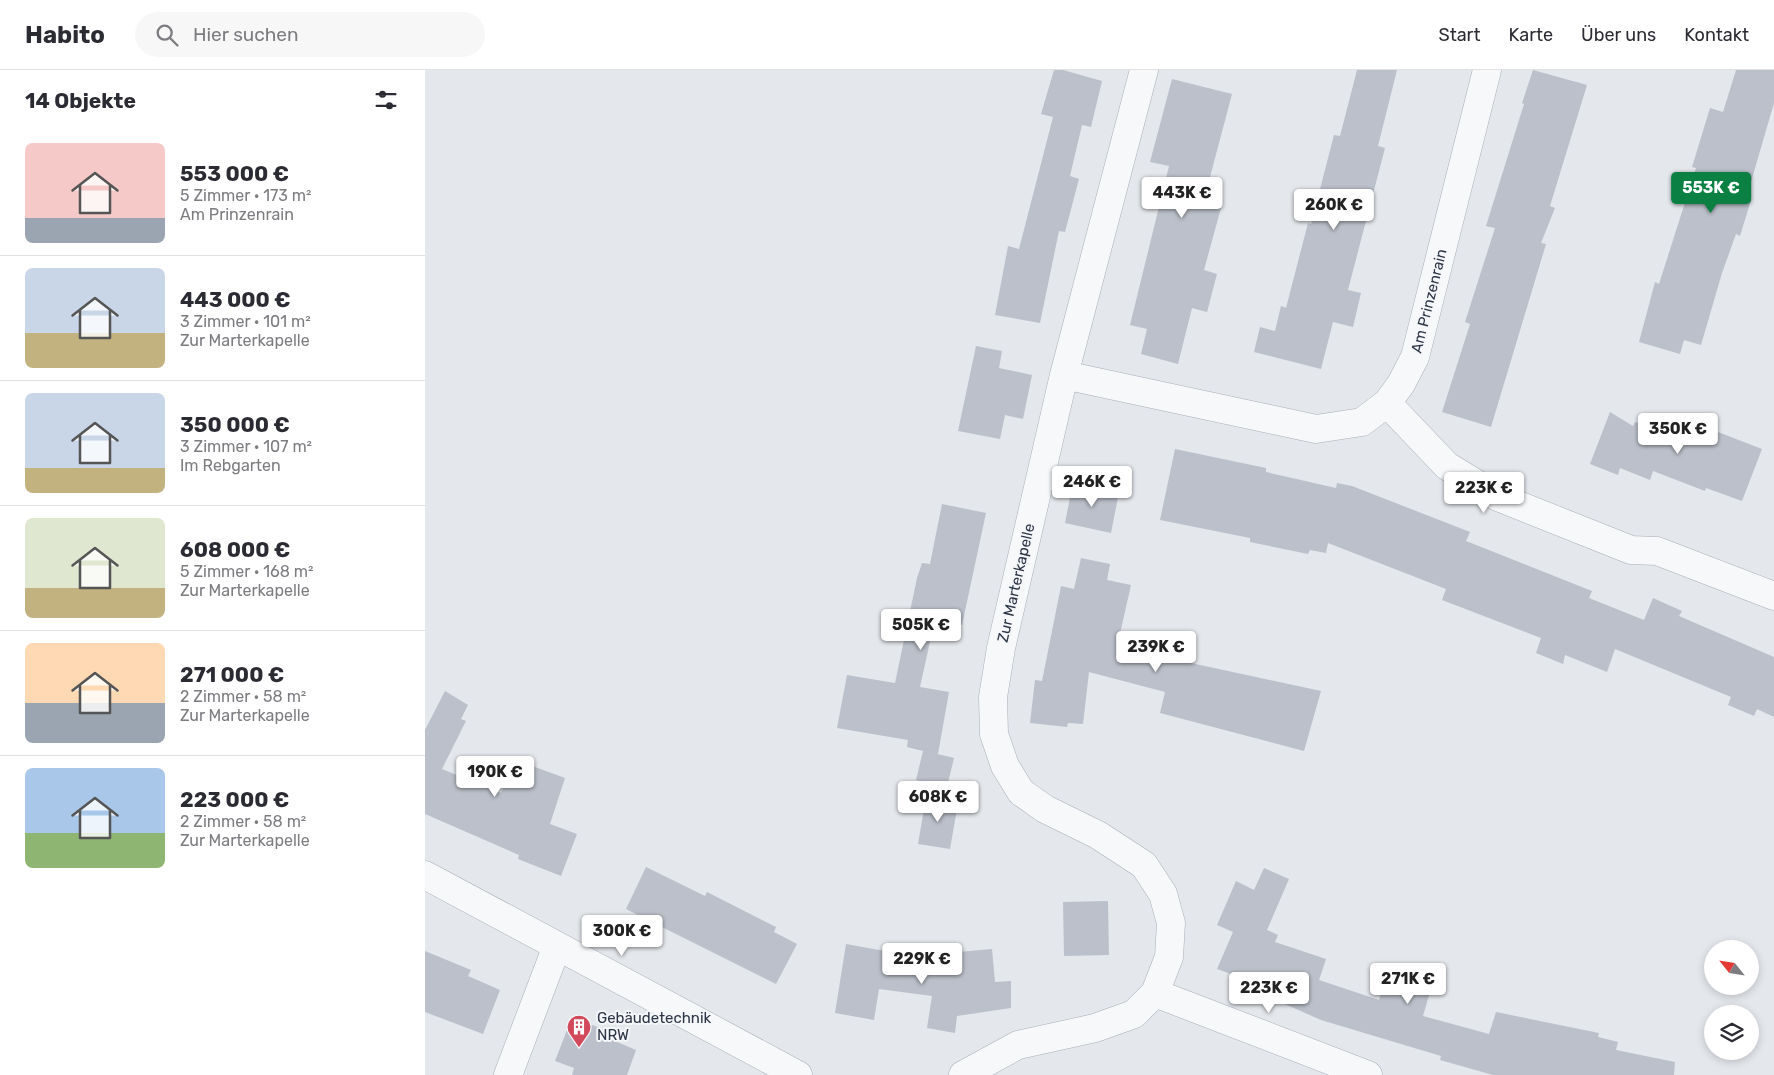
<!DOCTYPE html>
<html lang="de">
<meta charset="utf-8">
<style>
:root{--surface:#fff;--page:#f7f7f7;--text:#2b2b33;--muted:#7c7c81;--line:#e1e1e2;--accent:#0b8043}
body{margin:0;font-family:Rubik,sans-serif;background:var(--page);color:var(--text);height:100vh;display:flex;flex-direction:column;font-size:19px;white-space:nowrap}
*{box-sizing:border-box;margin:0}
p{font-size:16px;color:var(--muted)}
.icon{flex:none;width:28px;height:28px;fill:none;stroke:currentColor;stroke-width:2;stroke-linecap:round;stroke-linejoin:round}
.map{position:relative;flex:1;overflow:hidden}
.drawer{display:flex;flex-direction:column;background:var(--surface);width:425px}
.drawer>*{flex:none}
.needle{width:32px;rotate:300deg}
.tools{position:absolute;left:1279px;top:870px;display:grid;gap:10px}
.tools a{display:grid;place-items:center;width:55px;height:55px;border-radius:50%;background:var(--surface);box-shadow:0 2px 8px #0003;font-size:25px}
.price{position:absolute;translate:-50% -42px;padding:0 11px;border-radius:5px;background:#fff;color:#222;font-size:16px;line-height:32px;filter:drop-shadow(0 1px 2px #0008)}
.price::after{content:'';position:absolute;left:50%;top:30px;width:15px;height:11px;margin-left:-8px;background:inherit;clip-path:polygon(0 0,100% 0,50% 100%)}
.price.on{background:var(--accent);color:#fff}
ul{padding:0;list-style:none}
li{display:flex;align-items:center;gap:15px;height:125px;padding:0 25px}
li+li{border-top:1px solid var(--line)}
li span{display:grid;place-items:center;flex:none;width:140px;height:100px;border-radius:8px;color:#555}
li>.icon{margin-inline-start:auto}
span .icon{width:60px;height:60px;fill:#fffc;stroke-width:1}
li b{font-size:21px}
h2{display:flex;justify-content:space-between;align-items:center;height:60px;padding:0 25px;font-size:21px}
header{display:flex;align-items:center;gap:30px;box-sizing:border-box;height:70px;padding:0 25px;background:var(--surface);border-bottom:1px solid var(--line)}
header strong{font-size:24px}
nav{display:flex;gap:28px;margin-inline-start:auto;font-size:18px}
.search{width:350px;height:45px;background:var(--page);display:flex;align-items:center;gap:12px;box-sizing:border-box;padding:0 18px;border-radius:28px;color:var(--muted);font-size:19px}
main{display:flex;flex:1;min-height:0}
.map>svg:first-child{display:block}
.building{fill:#bbc0ca}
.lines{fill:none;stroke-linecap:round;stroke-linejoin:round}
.minor-casing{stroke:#a9aeb7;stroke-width:29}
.minor{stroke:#f7f8fa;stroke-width:28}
.labels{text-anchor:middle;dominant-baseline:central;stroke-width:4;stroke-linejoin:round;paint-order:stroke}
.street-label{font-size:15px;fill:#2b3445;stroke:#f4f6f9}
.poi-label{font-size:15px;fill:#2b3445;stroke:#f4f6f9;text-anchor:start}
</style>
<header>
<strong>Habito</strong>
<div class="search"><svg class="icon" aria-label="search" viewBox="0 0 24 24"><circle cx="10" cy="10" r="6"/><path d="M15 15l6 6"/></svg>Hier suchen</div>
<nav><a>Start</a><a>Karte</a><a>Über uns</a><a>Kontakt</a></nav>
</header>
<main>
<section class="drawer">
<h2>14 Objekte<svg class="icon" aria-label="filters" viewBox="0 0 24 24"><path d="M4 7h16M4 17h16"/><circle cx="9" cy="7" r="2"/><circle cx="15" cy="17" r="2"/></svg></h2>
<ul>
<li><span style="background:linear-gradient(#f6c9c9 75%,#9aa5b1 0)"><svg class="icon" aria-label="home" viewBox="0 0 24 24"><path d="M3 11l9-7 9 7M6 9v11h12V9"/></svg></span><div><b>553 000 €</b><p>5 Zimmer · 173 m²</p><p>Am Prinzenrain</p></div></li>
<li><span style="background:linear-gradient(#c9d6e8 65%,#c2b280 0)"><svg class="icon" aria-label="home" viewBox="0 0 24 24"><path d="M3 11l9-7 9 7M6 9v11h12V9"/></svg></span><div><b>443 000 €</b><p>3 Zimmer · 101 m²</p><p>Zur Marterkapelle</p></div></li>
<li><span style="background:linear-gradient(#c9d6e8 75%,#c2b280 0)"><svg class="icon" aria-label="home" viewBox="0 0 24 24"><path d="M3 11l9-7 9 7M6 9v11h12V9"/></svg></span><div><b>350 000 €</b><p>3 Zimmer · 107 m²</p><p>Im Rebgarten</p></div></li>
<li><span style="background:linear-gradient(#dfe7d0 70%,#c2b280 0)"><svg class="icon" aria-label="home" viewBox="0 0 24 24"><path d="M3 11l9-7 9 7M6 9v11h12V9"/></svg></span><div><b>608 000 €</b><p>5 Zimmer · 168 m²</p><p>Zur Marterkapelle</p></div></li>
<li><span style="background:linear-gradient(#ffd9b3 60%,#9aa5b1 0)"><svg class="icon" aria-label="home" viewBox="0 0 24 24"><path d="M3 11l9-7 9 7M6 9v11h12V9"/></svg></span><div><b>271 000 €</b><p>2 Zimmer · 58 m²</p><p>Zur Marterkapelle</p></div></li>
<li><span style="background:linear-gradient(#a9c7e8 65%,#8fb573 0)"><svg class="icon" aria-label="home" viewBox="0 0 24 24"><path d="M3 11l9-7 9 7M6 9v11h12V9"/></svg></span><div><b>223 000 €</b><p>2 Zimmer · 58 m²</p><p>Zur Marterkapelle</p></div></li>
</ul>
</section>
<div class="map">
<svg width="1349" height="1005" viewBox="0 0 1349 1005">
<rect width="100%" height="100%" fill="#e4e7ec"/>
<!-- building -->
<path class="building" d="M 629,0 L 638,0 L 677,11 L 666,57 L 657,55 L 645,106 L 654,109 L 640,162 L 634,161 L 615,253 L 570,245 L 583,176 L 594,179 L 628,47 L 616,44 Z
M 932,0 L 972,0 L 953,76 L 960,78 L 923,220 L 936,223 L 928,257 L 908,252 L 896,299 L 829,282 L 835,257 L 850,261 L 856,236 L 861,238 L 883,153 L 886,154 L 909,65 L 915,66 Z
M 1108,0 L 1162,15 L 1125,136 L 1130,138 L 1116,173 L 1121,174 L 1066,357 L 1017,342 L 1045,254 L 1040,252 L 1070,158 L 1061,156 L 1099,34 L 1097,33 Z
M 1311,0 L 1349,0 L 1349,33 L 1321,129 L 1326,130 L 1315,166 L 1311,164 L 1297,203 L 1276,275 L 1259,270 L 1255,284 L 1214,272 L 1230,212 L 1234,214 L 1271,98 L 1267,97 L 1285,38 L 1298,42 Z
M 747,9 L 807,24 L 785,107 L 796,110 L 792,124 L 796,125 L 793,137 L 796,138 L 779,200 L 792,204 L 782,242 L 767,238 L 753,294 L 716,284 L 722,259 L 705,255 L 744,96 L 725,92 Z
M 551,276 L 577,281 L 574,298 L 607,305 L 598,349 L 580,345 L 575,369 L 533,361 Z
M 1185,342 L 1208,356 L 1210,352 L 1242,364 L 1249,345 L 1337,379 L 1317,431 L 1281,418 L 1280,421 L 1228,401 L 1225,410 L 1195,398 L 1193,405 L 1165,394 Z
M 750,379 L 841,398 L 841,402 L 911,418 L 912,413 L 927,416 L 1045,462 L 1041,471 L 1167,521 L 1164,528 L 1219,550 L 1228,528 L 1257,541 L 1254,546 L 1349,587 L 1349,647 L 1332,639 L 1329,646 L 1303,635 L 1306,627 L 1190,579 L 1182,602 L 1140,585 L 1138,594 L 1111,583 L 1116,568 L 1017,530 L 1021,519 L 903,473 L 901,483 L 885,480 L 883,484 L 825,472 L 825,468 L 735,450 Z
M 648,412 L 694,422 L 686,463 L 640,453 Z
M 517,434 L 561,443 L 537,555 L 510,549 L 495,617 L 524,622 L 513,684 L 508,683 L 529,688 L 522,717 L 491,710 L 498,681 L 482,677 L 483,670 L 412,658 L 422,605 L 470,613 L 492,508 L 497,493 L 505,494 Z
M 656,488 L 685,494 L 682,510 L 706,515 L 692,577 L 896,621 L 879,681 L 735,643 L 740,622 L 664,602 L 658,654 L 643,653 L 642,657 L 605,653 L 610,610 L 617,611 L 636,516 L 649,519 Z
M 20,621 L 43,635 L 36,649 L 41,651 L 17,699 L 76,723 L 91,690 L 140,708 L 125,754 L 152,764 L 136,806 L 93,789 L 94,785 L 0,744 L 0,660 Z
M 501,727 L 533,733 L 525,779 L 493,774 Z
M 221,797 L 280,826 L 282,822 L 351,857 L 349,862 L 372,874 L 351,914 L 201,839 Z
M 839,798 L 864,809 L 842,860 L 853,865 L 850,872 L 901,889 L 894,910 L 954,930 L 964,895 L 1009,908 L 998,946 L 1064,964 L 1071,942 L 1174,963 L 1173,967 L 1193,972 L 1191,980 L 1250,992 L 1249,1005 L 1068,1005 L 1015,990 L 1016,986 L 896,950 L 844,927 L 845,925 L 834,921 L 836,915 L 792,899 L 808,862 L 792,855 L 811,811 L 829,820 Z
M 683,831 L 684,885 L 639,886 L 638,832 Z
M 421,874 L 471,883 L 470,888 L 535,900 L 533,882 L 567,879 L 570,912 L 586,911 L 586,938 L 532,946 L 530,963 L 502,958 L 507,926 L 454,919 L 449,950 L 410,943 Z
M 0,881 L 46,900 L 43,906 L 75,920 L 58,964 L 0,942 Z
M 147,947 L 180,960 L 178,966 L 211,980 L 202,1005 L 147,1005 L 149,998 L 130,991 Z"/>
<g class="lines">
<defs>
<path id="minor" d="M 639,305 L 891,359 L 937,352 L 962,333 L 976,314 L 990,287 L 1062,0
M 962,333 L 1022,396 L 1073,427 L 1206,480 L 1232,481 L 1349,526
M 0,805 L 373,1005
M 730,923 L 943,1005
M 83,1005 L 132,876
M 538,1005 L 593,975 L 670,958 L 709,944 L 730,923 L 744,887 L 746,853 L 738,824 L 719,795 L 673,765 L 620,739 L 596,722 L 580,696 L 569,664 L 568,627 L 576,578 L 639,305 L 719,0"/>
</defs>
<!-- minor casing -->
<use href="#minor" class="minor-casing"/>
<!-- minor -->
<use href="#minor" class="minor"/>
</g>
<!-- icons -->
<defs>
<symbol id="building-pin" viewBox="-11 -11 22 30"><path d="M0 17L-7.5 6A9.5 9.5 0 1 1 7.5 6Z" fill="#d1495b" stroke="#f4f6f9"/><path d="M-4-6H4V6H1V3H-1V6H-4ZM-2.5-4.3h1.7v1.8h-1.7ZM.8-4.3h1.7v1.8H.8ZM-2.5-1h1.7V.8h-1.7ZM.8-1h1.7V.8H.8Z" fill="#fff"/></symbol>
</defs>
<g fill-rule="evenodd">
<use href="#building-pin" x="140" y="943" width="28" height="38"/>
</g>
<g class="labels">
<!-- street labels -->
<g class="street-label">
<text transform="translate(1004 231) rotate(-76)">Am Prinzenrain</text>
<text transform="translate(591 513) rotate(-77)">Zur Marterkapelle</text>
</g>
<!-- poi labels -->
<g class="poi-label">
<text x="172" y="948">Gebäudetechnik<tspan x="172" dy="17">NRW</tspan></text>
</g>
</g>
</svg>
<div class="tools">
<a><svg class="needle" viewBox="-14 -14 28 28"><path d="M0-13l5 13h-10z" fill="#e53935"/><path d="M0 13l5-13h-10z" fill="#7c7c81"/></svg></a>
<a><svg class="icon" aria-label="layers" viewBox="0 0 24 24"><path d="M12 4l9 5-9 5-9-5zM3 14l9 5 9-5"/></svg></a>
</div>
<b class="price on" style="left:1286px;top:144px">553K €</b>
<b class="price" style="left:757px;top:149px">443K €</b>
<b class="price" style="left:909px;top:161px">260K €</b>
<b class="price" style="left:1253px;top:385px">350K €</b>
<b class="price" style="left:667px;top:438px">246K €</b>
<b class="price" style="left:1059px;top:444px">223K €</b>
<b class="price" style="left:496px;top:581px">505K €</b>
<b class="price" style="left:731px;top:603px">239K €</b>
<b class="price" style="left:70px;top:728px">190K €</b>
<b class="price" style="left:513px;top:753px">608K €</b>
<b class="price" style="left:197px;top:887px">300K €</b>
<b class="price" style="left:497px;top:915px">229K €</b>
<b class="price" style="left:983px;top:935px">271K €</b>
<b class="price" style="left:844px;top:944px">223K €</b>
</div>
</main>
